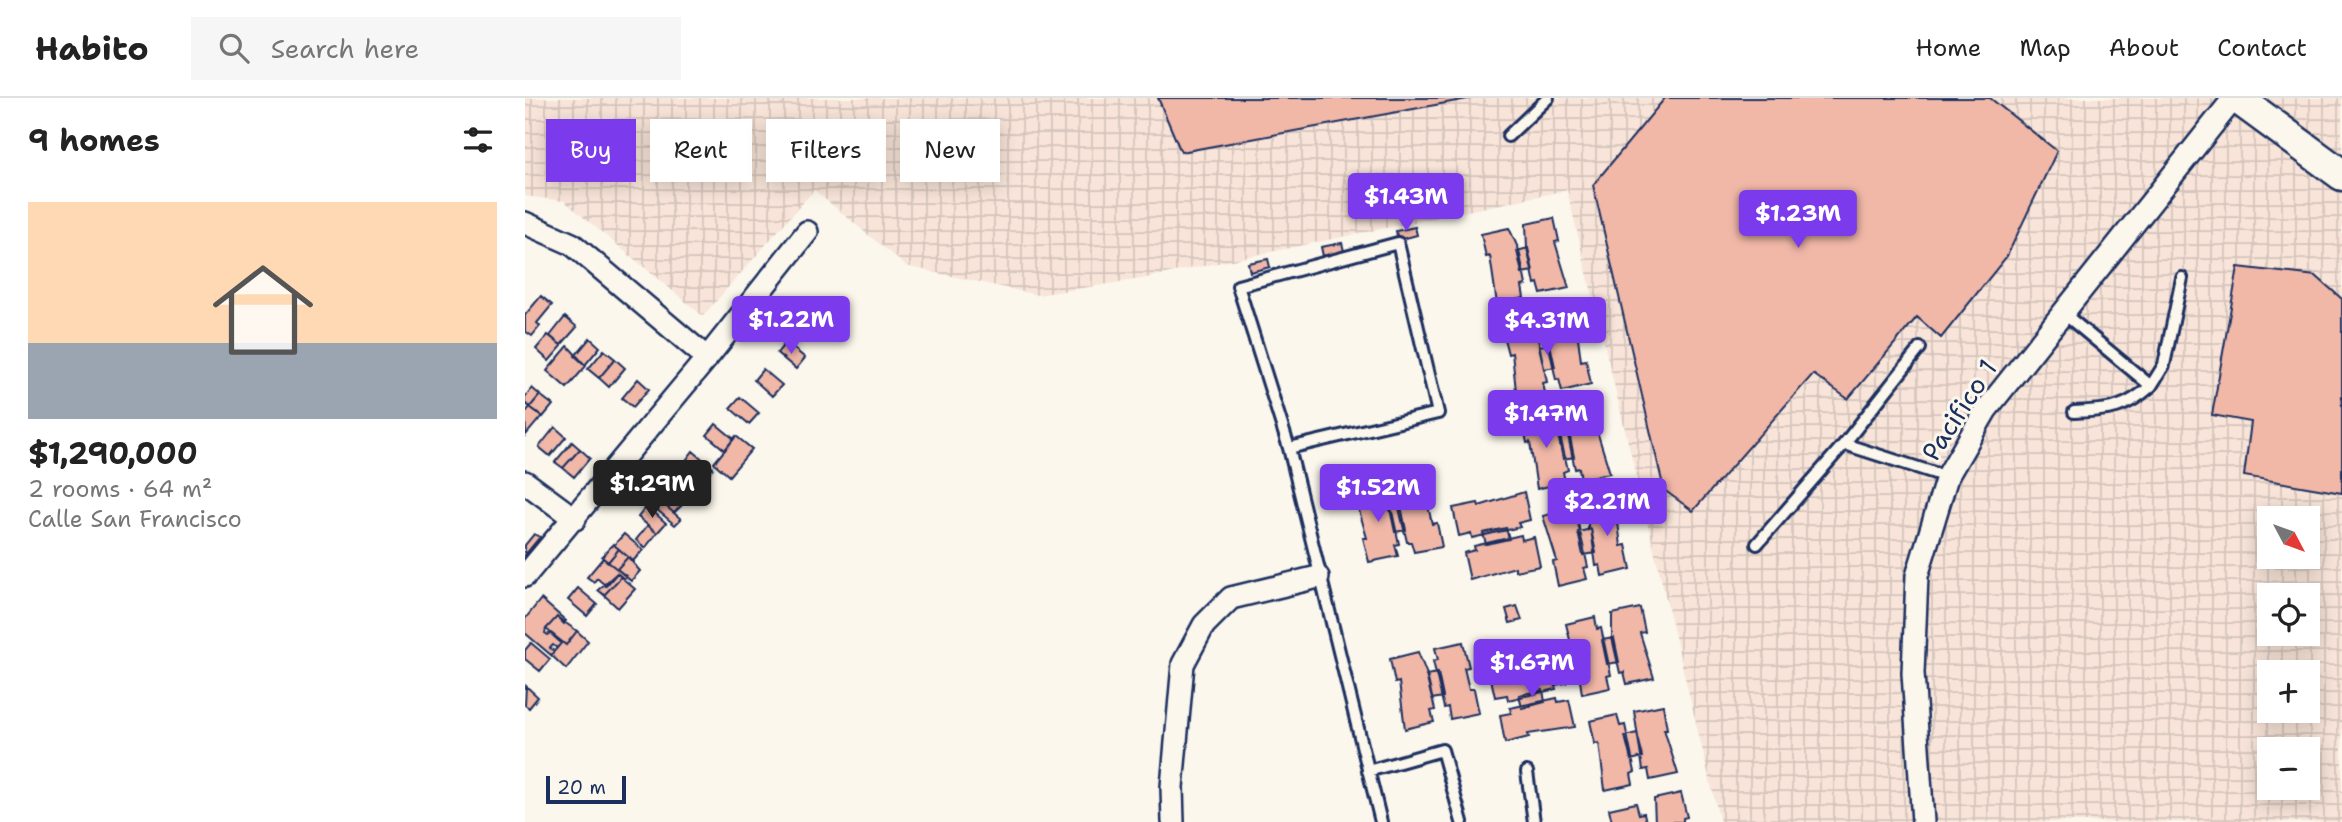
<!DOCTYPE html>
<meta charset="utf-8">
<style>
:root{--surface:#fff;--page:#f6f6f6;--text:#222;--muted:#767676;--line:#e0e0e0;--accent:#7c3aed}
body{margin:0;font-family:"Shantell Sans",sans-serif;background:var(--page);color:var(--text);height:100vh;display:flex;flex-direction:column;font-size:26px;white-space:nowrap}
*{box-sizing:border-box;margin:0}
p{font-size:23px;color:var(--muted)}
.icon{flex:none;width:38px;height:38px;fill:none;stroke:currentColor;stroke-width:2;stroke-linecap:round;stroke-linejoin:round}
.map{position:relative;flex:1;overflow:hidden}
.details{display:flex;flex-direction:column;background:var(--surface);width:525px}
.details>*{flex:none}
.top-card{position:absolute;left:21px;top:21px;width:665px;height:63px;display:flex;gap:14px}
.needle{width:46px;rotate:131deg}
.controls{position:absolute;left:1732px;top:408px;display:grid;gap:14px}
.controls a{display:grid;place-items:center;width:63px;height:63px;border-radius:0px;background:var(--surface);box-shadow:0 4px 18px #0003;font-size:35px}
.scale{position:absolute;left:21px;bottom:18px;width:80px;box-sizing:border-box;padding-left:7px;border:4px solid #1b2f5e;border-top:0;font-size:19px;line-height:24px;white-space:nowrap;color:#1b2f5e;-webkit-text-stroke:5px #fbf7ec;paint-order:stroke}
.price{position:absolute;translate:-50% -60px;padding:0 16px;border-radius:7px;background:var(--accent);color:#fff;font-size:23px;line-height:46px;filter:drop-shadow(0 2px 4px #0008)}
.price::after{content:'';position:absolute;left:50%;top:42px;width:21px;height:16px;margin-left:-10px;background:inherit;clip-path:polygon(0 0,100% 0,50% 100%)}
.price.on{background:#222;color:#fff}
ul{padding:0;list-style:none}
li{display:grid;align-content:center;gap:14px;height:371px;padding:0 28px}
li span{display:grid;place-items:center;height:217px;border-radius:0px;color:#555}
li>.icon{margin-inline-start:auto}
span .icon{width:126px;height:126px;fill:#fffc;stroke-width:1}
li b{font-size:30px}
h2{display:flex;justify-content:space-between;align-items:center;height:84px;padding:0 28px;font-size:30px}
.tag{padding:0 24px;border-radius:0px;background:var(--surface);box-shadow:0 4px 18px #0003;font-size:24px;line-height:63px}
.tag.on{background:var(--accent);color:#fff}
header{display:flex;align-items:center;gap:42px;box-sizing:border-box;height:98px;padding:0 35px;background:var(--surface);border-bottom:2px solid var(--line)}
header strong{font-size:33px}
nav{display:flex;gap:38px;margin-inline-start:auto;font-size:24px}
.search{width:490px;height:63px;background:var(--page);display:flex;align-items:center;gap:18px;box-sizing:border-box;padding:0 24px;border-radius:0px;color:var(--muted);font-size:26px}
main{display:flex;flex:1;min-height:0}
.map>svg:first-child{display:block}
.industrial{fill:url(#industrial-grid);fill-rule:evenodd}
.building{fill:#f1b8a8;stroke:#1b2f5e;stroke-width:2}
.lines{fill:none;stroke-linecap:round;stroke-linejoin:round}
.lane-casing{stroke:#1b2f5e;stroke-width:16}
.street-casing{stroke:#1b2f5e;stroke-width:26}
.secondary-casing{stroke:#1b2f5e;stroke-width:35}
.lane{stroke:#fbf7ec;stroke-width:10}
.street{stroke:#fbf7ec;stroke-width:21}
.secondary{stroke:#fbf7ec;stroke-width:30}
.labels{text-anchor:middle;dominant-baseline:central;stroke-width:6;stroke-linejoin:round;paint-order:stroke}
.street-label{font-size:26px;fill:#1b2f5e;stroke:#fbf7ec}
</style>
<header>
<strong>Habito</strong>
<div class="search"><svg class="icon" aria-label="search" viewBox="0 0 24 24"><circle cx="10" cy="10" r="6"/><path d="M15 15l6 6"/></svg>Search here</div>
<nav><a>Home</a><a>Map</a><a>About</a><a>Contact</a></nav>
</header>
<main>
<section class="details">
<h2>9 homes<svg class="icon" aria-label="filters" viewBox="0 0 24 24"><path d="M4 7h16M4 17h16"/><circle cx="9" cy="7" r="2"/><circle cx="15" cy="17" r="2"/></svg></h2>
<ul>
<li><span style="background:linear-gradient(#ffd9b3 65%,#9aa5b1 0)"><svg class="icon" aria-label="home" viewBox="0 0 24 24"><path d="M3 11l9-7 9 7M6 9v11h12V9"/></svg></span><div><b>$1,290,000</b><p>2 rooms · 64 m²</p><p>Calle San Francisco</p></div></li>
</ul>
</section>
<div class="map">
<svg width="1817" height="724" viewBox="0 0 1817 724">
<defs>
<pattern id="industrial-grid" width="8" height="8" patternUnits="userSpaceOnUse" patternTransform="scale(1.75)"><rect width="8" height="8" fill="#f8e4d8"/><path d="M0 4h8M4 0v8" fill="none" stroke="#d4c4bc"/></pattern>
</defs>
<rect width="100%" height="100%" fill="#fbf7ec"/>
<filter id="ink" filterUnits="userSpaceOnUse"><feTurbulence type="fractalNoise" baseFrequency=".0143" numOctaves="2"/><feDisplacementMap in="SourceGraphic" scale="14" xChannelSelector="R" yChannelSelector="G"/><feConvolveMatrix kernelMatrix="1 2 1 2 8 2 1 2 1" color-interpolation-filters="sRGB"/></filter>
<g filter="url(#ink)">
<!-- industrial -->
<path class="industrial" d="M 0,0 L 1817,0 L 1817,724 L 1195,724 L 1042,92 L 616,181 L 512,197 L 381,168 L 289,92 L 178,218 L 39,103 L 0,98 ZM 1745,420 L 1783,420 L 1783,458 L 1745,458 ZM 1745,497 L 1783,497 L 1783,536 L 1745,536 ZM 1745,574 L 1783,574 L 1783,612 L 1745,612 ZM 1745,651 L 1783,651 L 1783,690 L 1745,690 Z"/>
<!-- building -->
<path class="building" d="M 633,0 L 948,0 L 656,54 Z
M 1140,0 L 1465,0 L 1532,53 L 1482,158 L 1416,240 L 1392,219 L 1323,301 L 1288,276 L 1168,413 L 1139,392 L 1068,87 Z
M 1029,120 L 1034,143 L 1030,144 L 1044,190 L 1016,196 L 1013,185 L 1010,186 L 1002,150 L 1001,126 Z
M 890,129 L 892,137 L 873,142 L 871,133 Z
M 984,130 L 994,152 L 1001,187 L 997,188 L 999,200 L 972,206 L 965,158 L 961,159 L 956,136 Z
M 817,145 L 819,153 L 798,158 L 796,149 Z
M 1003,150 L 1008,173 L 997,175 L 992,153 Z
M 743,161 L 745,169 L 725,174 L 723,165 Z
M 1713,169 L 1791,178 L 1817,201 L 1817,395 L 1719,378 L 1726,324 L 1687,317 Z
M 16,198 L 27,207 L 12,225 L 15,228 L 7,238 L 0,233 L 0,217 Z
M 1050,216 L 1056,263 L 1061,262 L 1066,286 L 1037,293 L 1034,281 L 1031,282 L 1021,234 L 1025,233 L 1022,222 Z
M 40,219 L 52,229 L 36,247 L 25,238 Z
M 1006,227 L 1008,237 L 1012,236 L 1022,284 L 1018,285 L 1020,295 L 992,302 L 987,255 L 983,256 L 977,233 Z
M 23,237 L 37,248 L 24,263 L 11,251 Z
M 65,240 L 75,249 L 60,267 L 50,258 Z
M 261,244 L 280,260 L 271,271 L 252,255 Z
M 1025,246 L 1030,269 L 1019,271 L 1014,248 Z
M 43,248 L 61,268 L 42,290 L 22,273 Z
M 79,252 L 90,261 L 74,280 L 63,271 Z
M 90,261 L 100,270 L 84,289 L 74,280 Z
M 238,271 L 257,287 L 247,298 L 229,282 Z
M 113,281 L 124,291 L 108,309 L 97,300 Z
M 7,290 L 15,297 L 5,309 L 0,305 L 0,299 Z
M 15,297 L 28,307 L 18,319 L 5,309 Z
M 215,299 L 234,315 L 224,326 L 205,310 Z
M 1069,305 L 1075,329 L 1071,330 L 1085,375 L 1056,381 L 1054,370 L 1050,371 L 1040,323 L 1044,322 L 1041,311 Z
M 5,309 L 17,318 L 1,337 L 0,315 Z
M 1025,315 L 1027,326 L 1032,325 L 1043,372 L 1038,374 L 1040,384 L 1012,391 L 1005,344 L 1002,345 L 997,321 Z
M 191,326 L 209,341 L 200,352 L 182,337 Z
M 30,329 L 41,339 L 25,358 L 14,349 Z
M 1044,334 L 1049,359 L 1038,361 L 1033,337 Z
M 211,338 L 227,351 L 204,378 L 189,365 Z
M 47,344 L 55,351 L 38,370 L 30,364 Z
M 55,351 L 65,360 L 49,379 L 38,370 Z
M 168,353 L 188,370 L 179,381 L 159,365 Z
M 139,375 L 145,381 L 129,398 L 123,392 Z
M 901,379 L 906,403 L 902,403 L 907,426 L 912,425 L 917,449 L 889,454 L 886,444 L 882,444 L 871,397 L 876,395 L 874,385 Z
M 145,381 L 165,398 L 156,408 L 136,391 Z
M 857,389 L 860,400 L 864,399 L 874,446 L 870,447 L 873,458 L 844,464 L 838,440 L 842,440 L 829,395 Z
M 136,391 L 156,408 L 149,415 L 129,398 Z
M 999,394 L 1005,422 L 993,425 L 995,429 L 947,440 L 946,435 L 934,438 L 928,410 L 953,405 L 954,408 Z
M 129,398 L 156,421 L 150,427 L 124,405 Z
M 1090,401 L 1096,448 L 1101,447 L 1106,471 L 1077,478 L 1075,467 L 1071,468 L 1066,431 L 1063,432 L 1063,407 Z
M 122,408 L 141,425 L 132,435 L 113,419 Z
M 876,408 L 881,432 L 870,434 L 865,411 Z
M 1045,411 L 1048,422 L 1052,421 L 1063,469 L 1059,470 L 1062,481 L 1033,488 L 1028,464 L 1032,463 L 1018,418 Z
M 123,427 L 132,435 L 120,450 L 111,442 Z
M 981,430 L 984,441 L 961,446 L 958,435 Z
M 1066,431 L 1071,455 L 1058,457 L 1053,434 Z
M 9,436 L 15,439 L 0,457 L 0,447 Z
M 99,436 L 118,452 L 108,463 L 89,447 Z
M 996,437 L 997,442 L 1009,439 L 1015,468 L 990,473 L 990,469 L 945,482 L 939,455 L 950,452 L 949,448 Z
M 88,446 L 94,451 L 83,464 L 77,459 Z
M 94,451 L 103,459 L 92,471 L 83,464 Z
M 103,459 L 115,473 L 106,483 L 92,471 Z
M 78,460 L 101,478 L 99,481 L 92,475 L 81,488 L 72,480 L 69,484 L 62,479 Z
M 92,475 L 96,479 L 79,497 L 73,492 Z
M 96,479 L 110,491 L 93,510 L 79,497 Z
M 53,490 L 72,506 L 62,518 L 43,502 Z
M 16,501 L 41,523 L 39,526 L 32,519 L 21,531 L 20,535 L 23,537 L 25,535 L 36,545 L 32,550 L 28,547 L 25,550 L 29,553 L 26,557 L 0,535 L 0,521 Z
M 992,508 L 997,522 L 985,525 L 981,511 Z
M 1115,510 L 1120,534 L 1115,535 L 1129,580 L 1102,586 L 1099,574 L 1095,575 L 1087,540 L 1087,516 Z
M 32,519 L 52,533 L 41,547 L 21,531 Z
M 1070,519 L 1072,531 L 1076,530 L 1086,577 L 1082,578 L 1085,590 L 1057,596 L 1050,549 L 1047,550 L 1041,526 Z
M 52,533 L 63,543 L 41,571 L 26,557 L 37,544 L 41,547 Z
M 1089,540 L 1094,564 L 1082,566 L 1077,542 Z
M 938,544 L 944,569 L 939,570 L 944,591 L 949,591 L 954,615 L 925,621 L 923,609 L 919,610 L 908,563 L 913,562 L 910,550 Z
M 6,545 L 25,561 L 15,573 L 0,561 L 0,552 Z
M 893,554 L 902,577 L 910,612 L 906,613 L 909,624 L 880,631 L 874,584 L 870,585 L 865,561 Z
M 1034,557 L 1041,585 L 1030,587 L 1031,591 L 983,602 L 982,597 L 970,599 L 964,572 L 988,566 L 989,571 Z
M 913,575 L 918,599 L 907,601 L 901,577 Z
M 1,588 L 13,599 L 4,610 L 0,607 Z
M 1018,592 L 1020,604 L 997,610 L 994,597 Z
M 1032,600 L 1033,604 L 1044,602 L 1050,629 L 1003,636 L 1004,639 L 980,645 L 975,617 L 986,615 L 985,610 Z
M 1138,607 L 1142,631 L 1139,631 L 1153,676 L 1125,682 L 1123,671 L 1118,672 L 1109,613 Z
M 1092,617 L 1095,628 L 1100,627 L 1110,674 L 1106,676 L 1108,686 L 1080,692 L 1074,645 L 1070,646 L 1065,623 Z
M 1112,635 L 1118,659 L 1106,662 L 1100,638 Z
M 1156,695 L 1162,719 L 1158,720 L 1158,724 L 1130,724 L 1129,701 Z
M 1111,705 L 1114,716 L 1119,715 L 1121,724 L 1087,724 L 1084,711 Z"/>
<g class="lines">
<defs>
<path id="lane" d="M 983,38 L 1023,0
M 1537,214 L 1626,288 L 1639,267 L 1657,180
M 1549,314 C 1584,312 1599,312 1626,288
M 1319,346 L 1422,379
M 764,350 L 913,315 L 873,145 L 713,188 L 764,350 L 856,724
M 1232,446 L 1319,346 L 1395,250
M 843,673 L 917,652 L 937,724
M 1002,674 L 1009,724"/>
<path id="street" d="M 0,125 L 47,146 L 182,260
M 0,384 L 50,421
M 0,478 L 182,260 L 282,134
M 648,724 L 647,689 L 658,566 L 679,527 L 706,500 L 793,479
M 1398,724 L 1388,575 L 1392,478 L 1422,379 L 1461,312 L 1709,0"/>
<path id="secondary" d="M 1712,0 L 1817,77"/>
</defs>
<!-- lane casing -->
<use href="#lane" class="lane-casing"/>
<!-- street casing -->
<use href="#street" class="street-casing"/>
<!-- secondary casing -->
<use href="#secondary" class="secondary-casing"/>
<!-- lane -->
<use href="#lane" class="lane"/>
<!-- street -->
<use href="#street" class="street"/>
<!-- secondary -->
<use href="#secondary" class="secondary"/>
</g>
</g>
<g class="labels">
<!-- street labels -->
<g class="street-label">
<text transform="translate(1434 312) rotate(-57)">Pacifico 1</text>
</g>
</g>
</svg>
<div class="controls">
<a><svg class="needle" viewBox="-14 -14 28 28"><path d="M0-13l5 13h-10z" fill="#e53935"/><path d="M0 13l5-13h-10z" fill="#767676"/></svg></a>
<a><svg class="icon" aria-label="locate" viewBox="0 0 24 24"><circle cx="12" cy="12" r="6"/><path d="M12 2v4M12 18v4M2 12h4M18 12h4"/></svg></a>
<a>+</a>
<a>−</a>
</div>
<div class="scale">20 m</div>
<b class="price" style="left:881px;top:135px">$1.43M</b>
<b class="price" style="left:1273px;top:152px">$1.23M</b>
<b class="price" style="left:266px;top:258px">$1.22M</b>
<b class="price" style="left:1022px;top:259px">$4.31M</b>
<b class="price" style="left:1021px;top:352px">$1.47M</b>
<b class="price on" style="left:127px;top:422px">$1.29M</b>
<b class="price" style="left:853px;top:426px">$1.52M</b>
<b class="price" style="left:1082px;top:440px">$2.21M</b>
<b class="price" style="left:1007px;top:601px">$1.67M</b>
<div class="top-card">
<a class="tag on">Buy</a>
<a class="tag">Rent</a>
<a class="tag">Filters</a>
<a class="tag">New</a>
</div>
</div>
</main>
